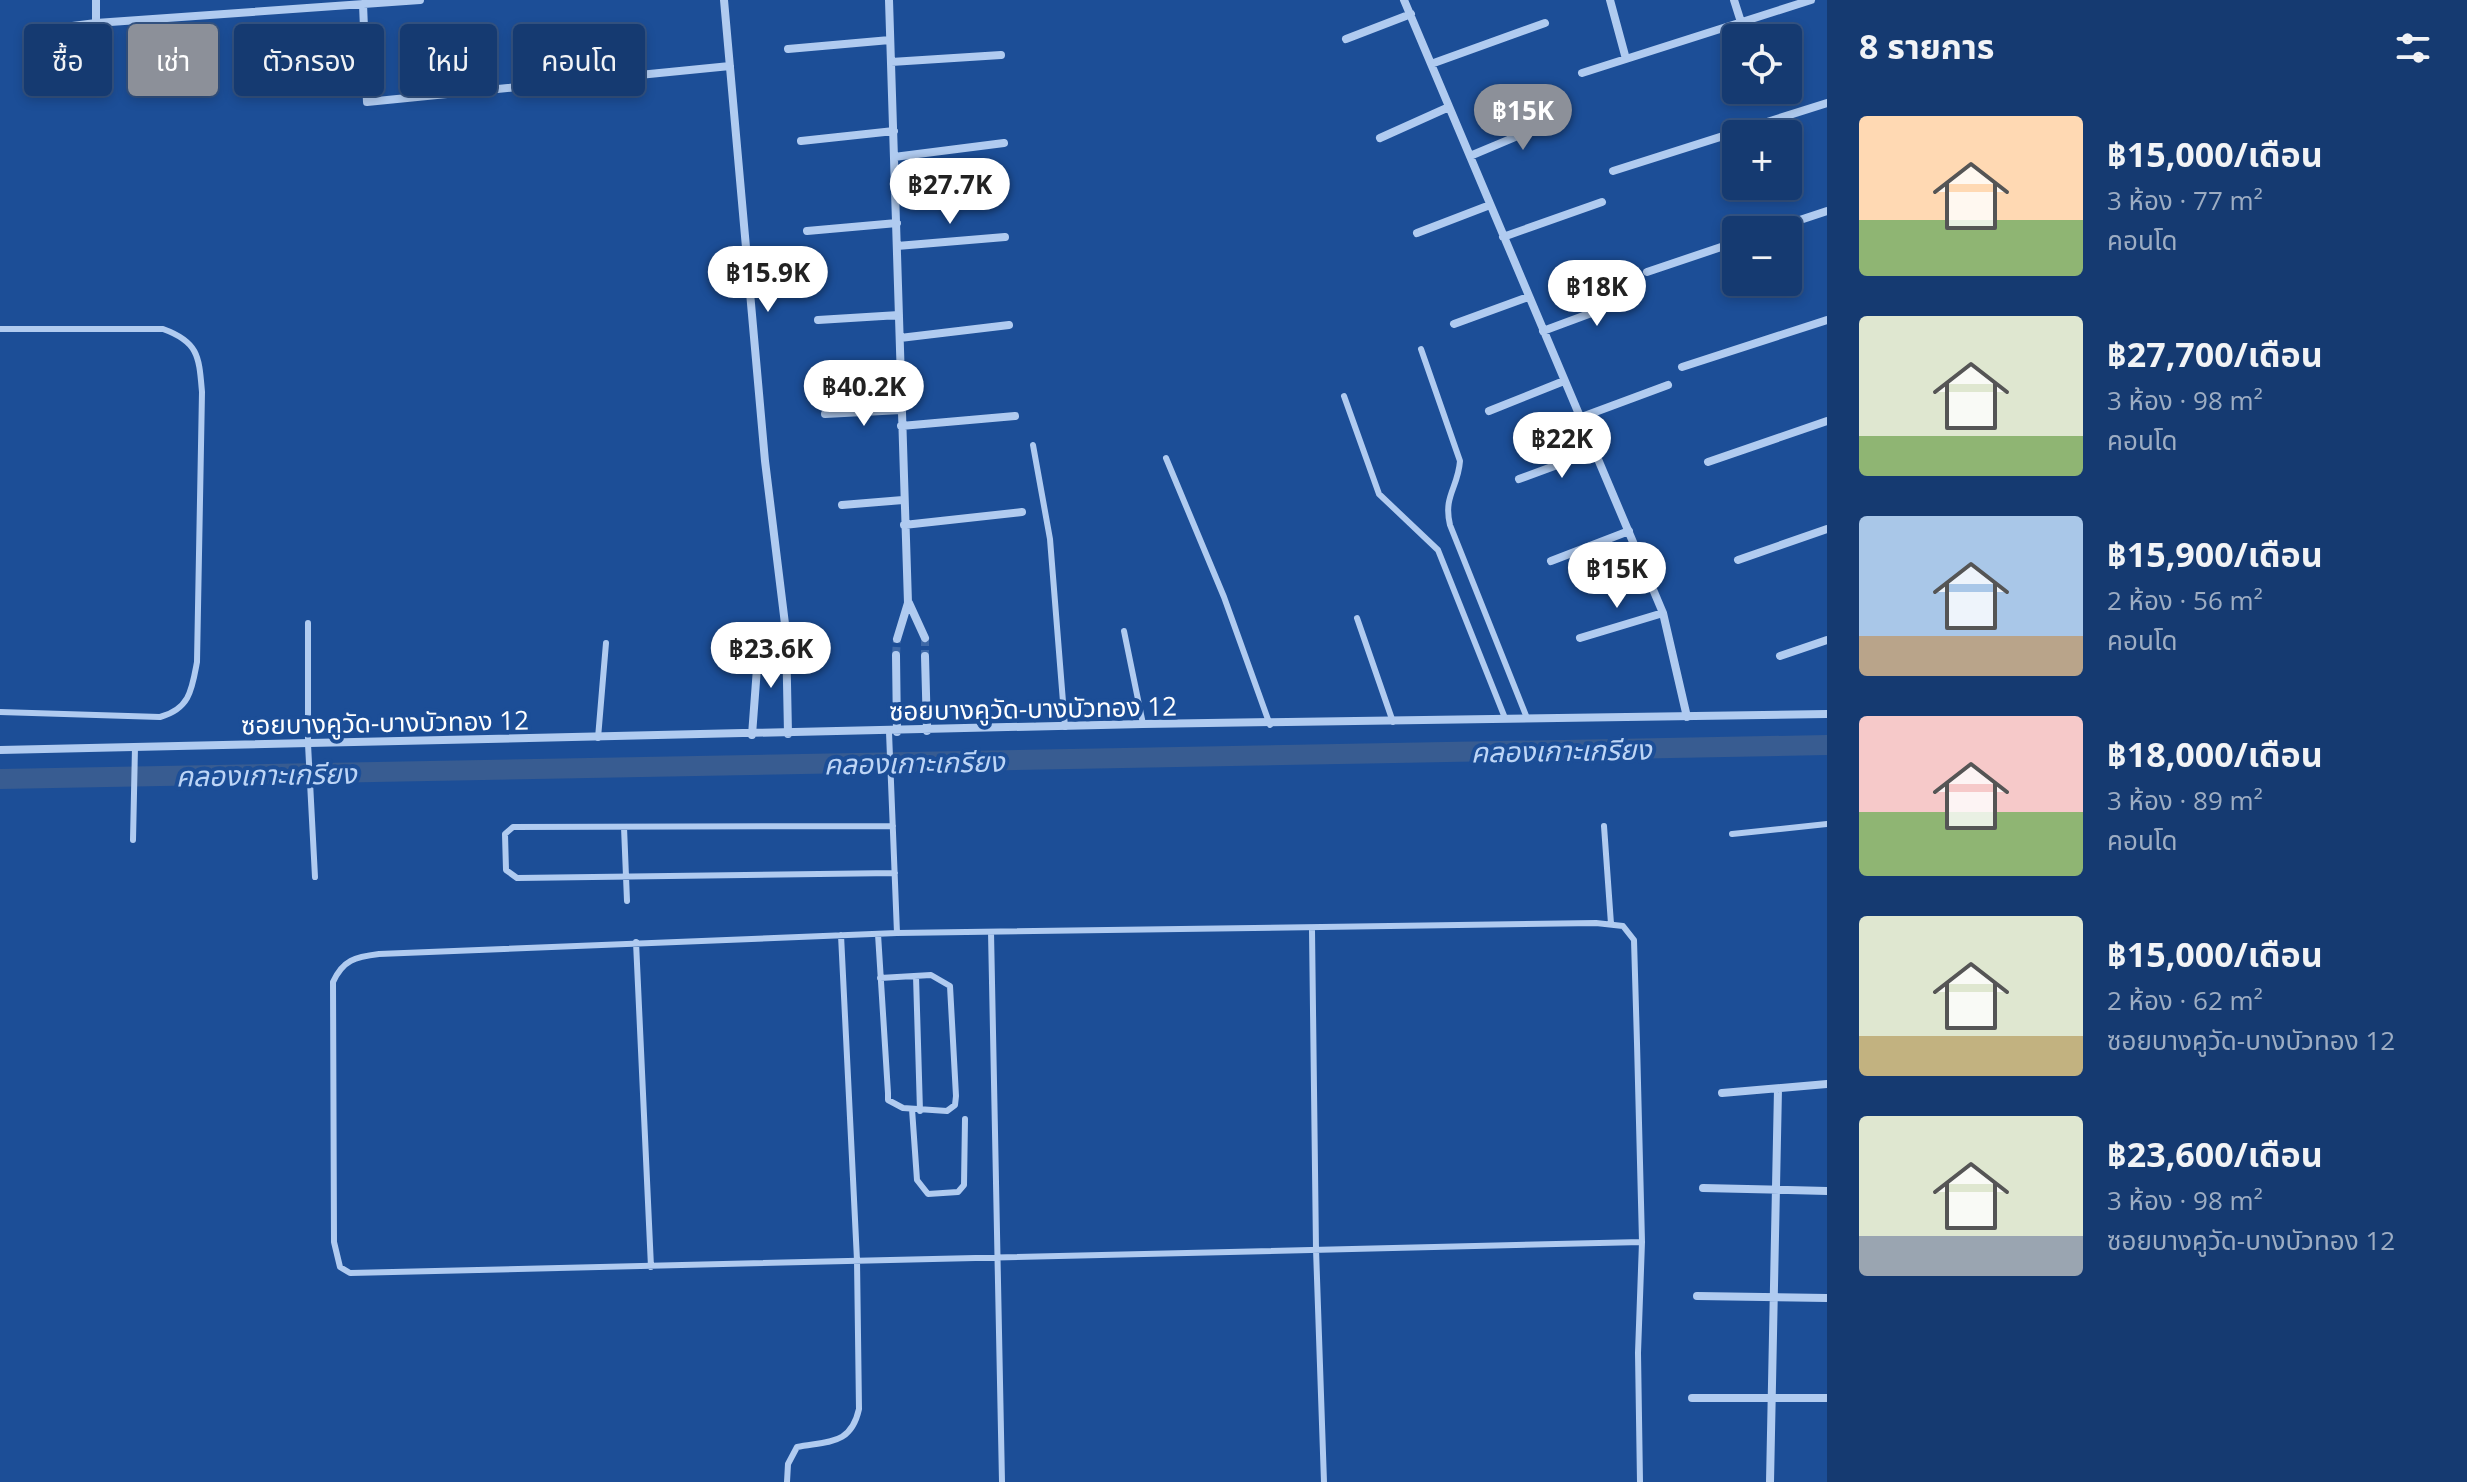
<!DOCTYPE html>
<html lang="th">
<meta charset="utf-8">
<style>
:root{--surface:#153a71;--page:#224579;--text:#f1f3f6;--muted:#9dadc3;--line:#345484;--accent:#8c9099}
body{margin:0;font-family:"Open Sans","Noto Sans Thai",sans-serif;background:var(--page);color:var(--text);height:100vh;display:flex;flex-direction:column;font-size:30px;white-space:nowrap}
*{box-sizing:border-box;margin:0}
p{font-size:26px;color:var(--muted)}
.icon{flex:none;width:44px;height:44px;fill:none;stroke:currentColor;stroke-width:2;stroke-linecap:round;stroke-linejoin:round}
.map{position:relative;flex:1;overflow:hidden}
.panel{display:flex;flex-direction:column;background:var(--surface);width:640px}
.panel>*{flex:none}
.hud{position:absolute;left:24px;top:24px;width:760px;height:72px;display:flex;gap:16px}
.controls{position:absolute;left:1722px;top:24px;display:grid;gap:16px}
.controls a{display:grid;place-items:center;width:80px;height:80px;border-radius:8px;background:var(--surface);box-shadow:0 4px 12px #0003,0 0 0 2px var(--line);font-size:40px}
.price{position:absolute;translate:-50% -68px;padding:0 18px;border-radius:28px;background:#fff;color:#222;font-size:26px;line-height:52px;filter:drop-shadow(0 2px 4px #0008)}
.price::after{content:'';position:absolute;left:50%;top:48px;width:24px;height:18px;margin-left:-12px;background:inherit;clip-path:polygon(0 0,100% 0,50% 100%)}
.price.on{background:var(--accent);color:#fff}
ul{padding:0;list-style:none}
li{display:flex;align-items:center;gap:24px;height:200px;padding:0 32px}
li span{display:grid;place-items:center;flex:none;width:224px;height:160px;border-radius:8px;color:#555}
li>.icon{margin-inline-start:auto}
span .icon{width:96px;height:96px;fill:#fffc;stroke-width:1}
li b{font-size:34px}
h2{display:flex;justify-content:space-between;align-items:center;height:96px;padding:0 32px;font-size:34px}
.chip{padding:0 28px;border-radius:8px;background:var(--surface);box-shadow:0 4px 12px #0003,0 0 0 2px var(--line);font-size:28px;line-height:72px}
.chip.on{background:var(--accent);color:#fff}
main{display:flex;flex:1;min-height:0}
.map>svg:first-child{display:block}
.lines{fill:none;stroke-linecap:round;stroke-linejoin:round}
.canal{stroke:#385c91;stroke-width:20}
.street-tunnel{stroke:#3e69a7;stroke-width:8;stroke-dasharray:8 4;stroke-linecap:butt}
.lane{stroke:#b0cbf0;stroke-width:6}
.street{stroke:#b0cbf0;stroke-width:8}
.labels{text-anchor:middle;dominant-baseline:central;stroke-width:8;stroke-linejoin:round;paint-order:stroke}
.street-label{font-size:26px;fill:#fff;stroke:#1c4e97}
.water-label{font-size:28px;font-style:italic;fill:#bdd5f6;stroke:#1c4e97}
</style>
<main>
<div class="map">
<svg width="1827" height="1482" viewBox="0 0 1827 1482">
<rect width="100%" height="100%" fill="#1c4e97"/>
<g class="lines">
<!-- canal -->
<path class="canal" d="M 0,779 L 1827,745"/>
<!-- street-tunnel -->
<path class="street-tunnel" d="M 925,638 L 925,656
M 896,655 L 897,639"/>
<!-- lane -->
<path class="lane" d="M 0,329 L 163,329 C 199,342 199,357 202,392 L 197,662 C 192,689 190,709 160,717 L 0,712
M 1421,349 L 1460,461 C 1458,488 1443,496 1450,525 L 1527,718
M 1344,396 L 1379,494 L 1438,550 L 1505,718
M 1033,445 L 1050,539 L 1065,727
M 1166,458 L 1224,597 L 1270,725
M 1357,618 L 1393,722
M 308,623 L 308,744 L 315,877
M 1124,631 L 1143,724
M 889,732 L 897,933
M 598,738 L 606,643
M 893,826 L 513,827 L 505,834 L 506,870 L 517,878 L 895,873
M 1604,826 L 1611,924
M 624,827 L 627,901
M 1732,834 L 1827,824
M 133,840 L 135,747
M 1312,930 L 1316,1249 L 1324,1482
M 991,932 L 1002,1482
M 878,934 L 888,1093 L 888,1100 L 903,1108 L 947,1111 L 955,1105 L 956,1096 L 950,986 L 931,975 L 880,978
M 636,942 L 651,1267
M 916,976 L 920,1111
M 912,1109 L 917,1180 L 928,1194 L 958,1192 L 964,1185 L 965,1119
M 787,1482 L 788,1464 L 797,1447 C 829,1441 851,1445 859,1409 L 857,1260 L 841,935
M 1640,1482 L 1638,1353 L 1642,1242 L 1637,1043 L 1634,940 L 1623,926 L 1596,923 L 897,933 L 379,954 C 355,957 343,960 333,982 L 334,1242 L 340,1267 L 350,1273 L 1642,1242"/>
<!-- street -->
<path class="street" d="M 96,0 L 96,23 L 420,0
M 724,0 L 765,461 L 786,632
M 889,0 L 908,603 L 897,639
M 1404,0 L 1663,613 L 1687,717
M 1610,0 L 1626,59
M 1734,0 L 1741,22
M 363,4 L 367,102 L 730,66
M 33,31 L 96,23
M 1346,39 L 1411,14
M 788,49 L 890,40
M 891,62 L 1001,55
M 1431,64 L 1545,23
M 1582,73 L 1811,0
M 1380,138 L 1449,107
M 801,141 L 894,131
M 1470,156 L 1563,117
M 894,157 L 1004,143
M 1613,171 L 1827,103
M 1770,230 L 1827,211
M 807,231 L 897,223
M 1417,233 L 1490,205
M 1503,237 L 1602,202
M 897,246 L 1005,237
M 1647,272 L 1736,242
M 818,320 L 899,315
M 1454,324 L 1528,297
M 1543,331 L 1640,295
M 900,338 L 1009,325
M 1682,367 L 1827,320
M 1489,411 L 1564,381
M 825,414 L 901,410
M 1579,418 L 1668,385
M 901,426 L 1015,416
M 1708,462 L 1827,421
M 1519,479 L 1595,451
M 842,505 L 903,500
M 904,525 L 1022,512
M 1738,560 L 1827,529
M 1551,561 L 1629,531
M 909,603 L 925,638
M 1580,638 L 1663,613
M 896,655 L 897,732
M 925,656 L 927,731
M 1780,656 L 1827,640
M 752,735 L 757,668 L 786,632 L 788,734
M 0,750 L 1143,724 L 1827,714
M 1722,1093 L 1827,1084
M 1703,1188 L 1827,1191
M 1697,1296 L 1827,1298
M 1692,1398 L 1827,1398
M 1770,1482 L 1778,1089"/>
</g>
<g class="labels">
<!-- street labels -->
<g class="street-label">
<text transform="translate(1033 708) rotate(-1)">ซอยบางคูวัด-บางบัวทอง 12</text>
<text transform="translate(385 722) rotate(-1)">ซอยบางคูวัด-บางบัวทอง 12</text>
</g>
<!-- water labels -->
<g class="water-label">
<text transform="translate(1561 750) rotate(-1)">คลองเกาะเกรียง</text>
<text transform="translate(914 762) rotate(-1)">คลองเกาะเกรียง</text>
<text transform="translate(266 774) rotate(-1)">คลองเกาะเกรียง</text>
</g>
</g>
</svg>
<div class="controls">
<a><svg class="icon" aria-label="locate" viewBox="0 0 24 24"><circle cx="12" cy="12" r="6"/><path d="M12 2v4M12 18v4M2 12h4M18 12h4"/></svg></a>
<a>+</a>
<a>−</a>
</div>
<b class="price on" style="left:1523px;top:152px">฿15K</b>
<b class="price" style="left:950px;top:226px">฿27.7K</b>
<b class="price" style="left:768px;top:314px">฿15.9K</b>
<b class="price" style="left:1597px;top:328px">฿18K</b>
<b class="price" style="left:864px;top:428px">฿40.2K</b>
<b class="price" style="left:1562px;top:480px">฿22K</b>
<b class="price" style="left:1617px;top:610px">฿15K</b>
<b class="price" style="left:771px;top:690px">฿23.6K</b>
<div class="hud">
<a class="chip">ซื้อ</a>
<a class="chip on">เช่า</a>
<a class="chip">ตัวกรอง</a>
<a class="chip">ใหม่</a>
<a class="chip">คอนโด</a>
</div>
</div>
<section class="panel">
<h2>8 รายการ<svg class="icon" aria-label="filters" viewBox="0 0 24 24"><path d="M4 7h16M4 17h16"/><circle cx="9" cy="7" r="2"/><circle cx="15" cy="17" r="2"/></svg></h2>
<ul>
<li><span style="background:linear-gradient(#ffd9b3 65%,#8fb573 0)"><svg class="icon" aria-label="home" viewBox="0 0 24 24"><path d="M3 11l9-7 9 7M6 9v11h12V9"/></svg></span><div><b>฿15,000/เดือน</b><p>3 ห้อง · 77 m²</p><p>คอนโด</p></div></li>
<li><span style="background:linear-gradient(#dfe7d0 75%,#8fb573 0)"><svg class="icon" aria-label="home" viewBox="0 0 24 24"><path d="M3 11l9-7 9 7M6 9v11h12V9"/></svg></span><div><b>฿27,700/เดือน</b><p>3 ห้อง · 98 m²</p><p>คอนโด</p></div></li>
<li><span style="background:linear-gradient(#a9c7e8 75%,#b9a48a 0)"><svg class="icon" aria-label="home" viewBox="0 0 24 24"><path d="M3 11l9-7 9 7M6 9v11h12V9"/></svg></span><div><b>฿15,900/เดือน</b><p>2 ห้อง · 56 m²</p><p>คอนโด</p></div></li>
<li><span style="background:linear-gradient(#f6c9c9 60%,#8fb573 0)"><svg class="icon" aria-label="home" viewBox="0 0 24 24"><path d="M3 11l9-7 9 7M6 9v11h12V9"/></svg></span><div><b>฿18,000/เดือน</b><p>3 ห้อง · 89 m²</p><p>คอนโด</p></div></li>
<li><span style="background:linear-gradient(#dfe7d0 75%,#c2b280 0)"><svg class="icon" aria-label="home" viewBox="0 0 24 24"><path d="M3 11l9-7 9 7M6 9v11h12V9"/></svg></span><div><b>฿15,000/เดือน</b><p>2 ห้อง · 62 m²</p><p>ซอยบางคูวัด-บางบัวทอง 12</p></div></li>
<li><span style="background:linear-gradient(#dfe7d0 75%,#9aa5b1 0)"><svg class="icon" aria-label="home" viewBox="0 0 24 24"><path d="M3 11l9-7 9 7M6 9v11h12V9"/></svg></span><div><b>฿23,600/เดือน</b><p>3 ห้อง · 98 m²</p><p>ซอยบางคูวัด-บางบัวทอง 12</p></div></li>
</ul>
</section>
</main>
